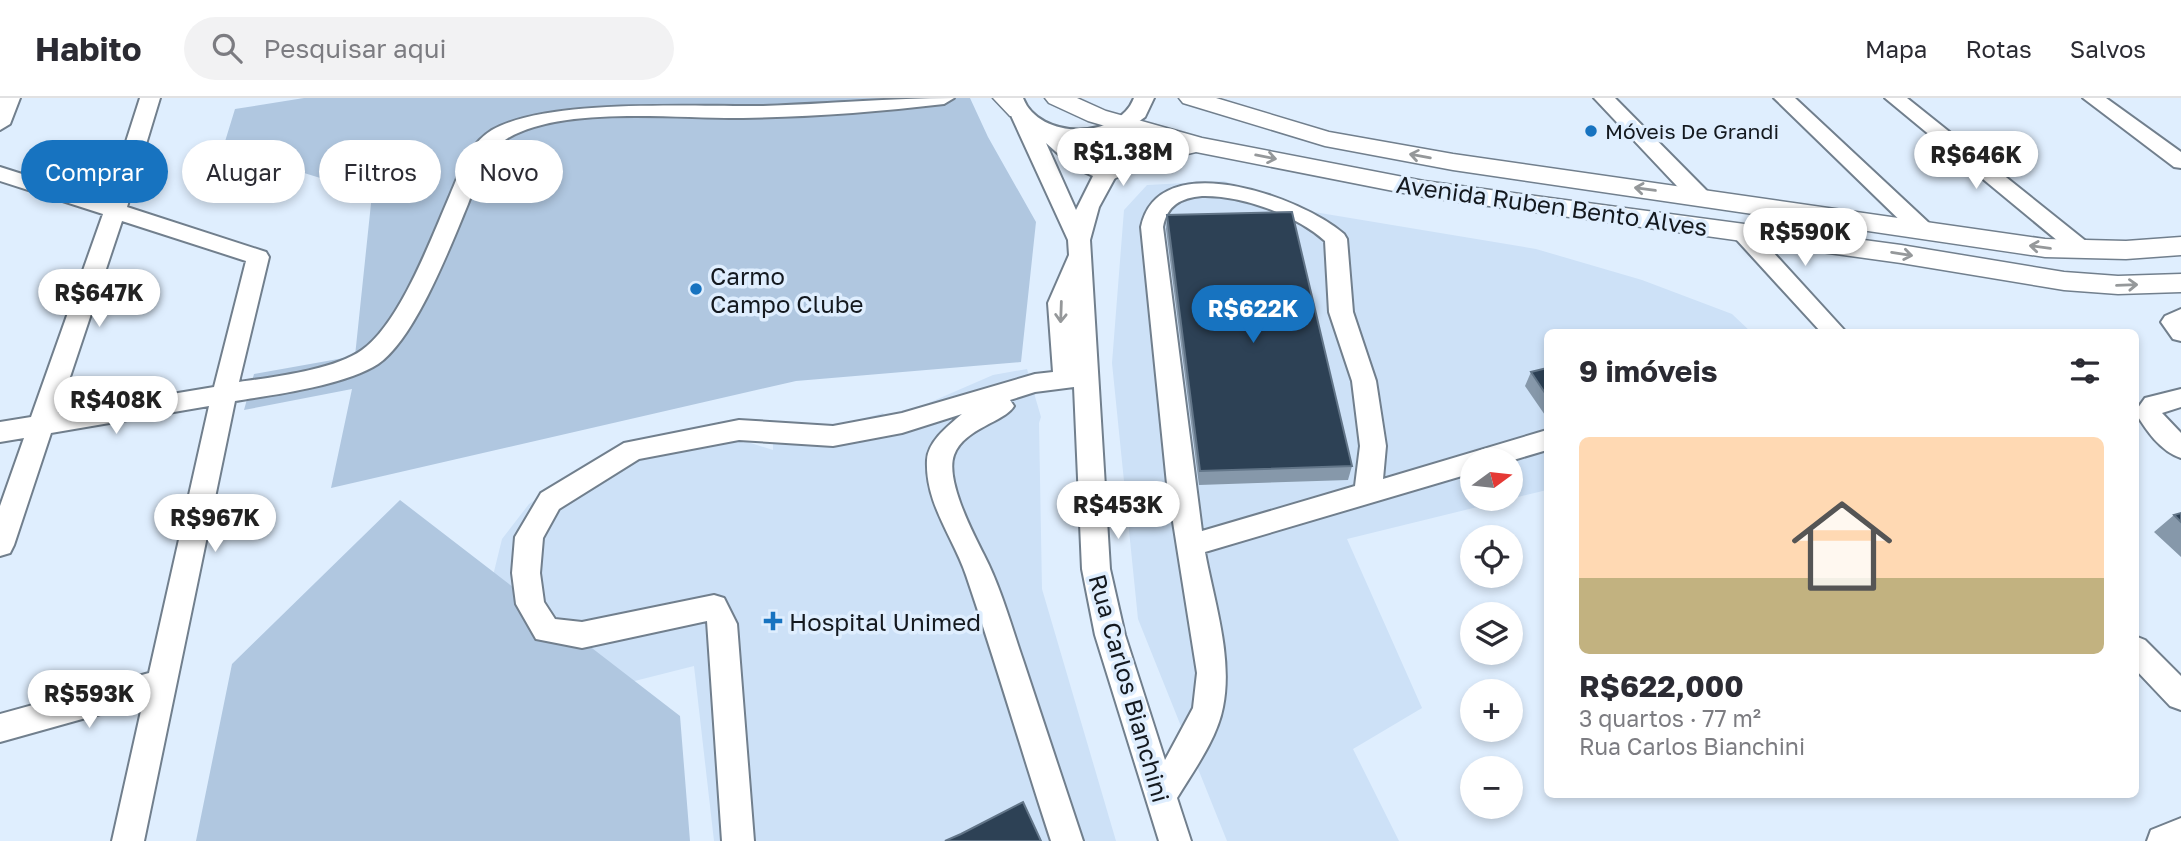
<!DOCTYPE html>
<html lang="pt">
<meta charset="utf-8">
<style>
:root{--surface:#fff;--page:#f2f2f3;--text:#2b2b33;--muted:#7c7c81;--line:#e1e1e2;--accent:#1773c0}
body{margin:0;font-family:"Golos Text",sans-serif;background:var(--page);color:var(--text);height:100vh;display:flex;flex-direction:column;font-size:26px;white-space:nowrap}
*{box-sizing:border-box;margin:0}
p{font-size:23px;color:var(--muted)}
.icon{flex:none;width:38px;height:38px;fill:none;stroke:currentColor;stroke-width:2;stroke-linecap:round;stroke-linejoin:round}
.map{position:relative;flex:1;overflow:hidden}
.sheet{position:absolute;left:1544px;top:231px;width:595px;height:469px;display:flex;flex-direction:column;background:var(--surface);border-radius:10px;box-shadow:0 4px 10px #0003}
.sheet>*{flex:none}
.guide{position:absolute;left:21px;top:42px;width:665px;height:63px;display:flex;gap:14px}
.needle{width:46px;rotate:75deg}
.controls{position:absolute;left:1460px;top:350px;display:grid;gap:14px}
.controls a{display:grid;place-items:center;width:63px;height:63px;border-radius:50%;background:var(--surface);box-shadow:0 4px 10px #0003;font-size:35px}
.price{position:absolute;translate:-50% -60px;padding:0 16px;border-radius:24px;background:#fff;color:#222;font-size:23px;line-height:46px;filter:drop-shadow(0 2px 4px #0008)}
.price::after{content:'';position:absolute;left:50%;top:42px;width:21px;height:16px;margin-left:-10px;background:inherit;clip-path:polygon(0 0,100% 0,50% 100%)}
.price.active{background:var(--accent);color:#fff}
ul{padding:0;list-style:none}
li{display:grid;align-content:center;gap:14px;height:371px;padding:0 35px}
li+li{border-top:2px solid var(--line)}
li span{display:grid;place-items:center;height:217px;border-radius:10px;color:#555}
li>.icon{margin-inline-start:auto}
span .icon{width:126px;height:126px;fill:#fffc;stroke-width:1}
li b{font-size:30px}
h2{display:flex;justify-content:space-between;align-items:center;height:84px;padding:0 35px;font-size:30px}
.tag{padding:0 24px;border-radius:32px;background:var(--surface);box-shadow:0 4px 10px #0003;font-size:24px;line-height:63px}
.tag.active{background:var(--accent);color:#fff}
header{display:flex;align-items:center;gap:42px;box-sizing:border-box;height:98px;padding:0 35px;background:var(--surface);border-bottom:2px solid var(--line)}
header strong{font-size:33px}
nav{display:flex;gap:38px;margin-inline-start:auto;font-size:24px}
.search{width:490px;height:63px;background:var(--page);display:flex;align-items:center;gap:18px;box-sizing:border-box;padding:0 24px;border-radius:38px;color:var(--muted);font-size:26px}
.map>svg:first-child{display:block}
.built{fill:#cde1f7}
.green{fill:#b0c7e0}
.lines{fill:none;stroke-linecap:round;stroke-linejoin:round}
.minor-casing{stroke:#717f8d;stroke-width:4}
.major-casing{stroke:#717f8d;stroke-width:3}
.minor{fill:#fff;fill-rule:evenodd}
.major{fill:#fff;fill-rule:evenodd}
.wall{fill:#8698aa}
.building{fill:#2d4155;stroke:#627588;stroke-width:2}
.oneway{stroke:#95989a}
.poi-dot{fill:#1773c0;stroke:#dfeefe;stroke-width:2.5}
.labels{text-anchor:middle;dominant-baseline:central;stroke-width:7;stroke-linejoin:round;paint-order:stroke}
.far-poi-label{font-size:21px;fill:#14191f;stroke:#dfeefe;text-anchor:start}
.street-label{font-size:24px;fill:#14191f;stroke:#dfeefe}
.poi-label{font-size:24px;fill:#14191f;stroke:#dfeefe;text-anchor:start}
</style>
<header>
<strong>Habito</strong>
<div class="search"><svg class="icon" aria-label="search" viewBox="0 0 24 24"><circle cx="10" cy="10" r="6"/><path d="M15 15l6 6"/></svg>Pesquisar aqui</div>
<nav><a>Mapa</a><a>Rotas</a><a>Salvos</a></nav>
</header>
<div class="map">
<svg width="2181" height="743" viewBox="0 0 2181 743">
<rect width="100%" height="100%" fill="#dfeefe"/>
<!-- built -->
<path class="built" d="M 1224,83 L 1302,112 L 1536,151 L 1642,182 L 1732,216 L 1751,234 L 1547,234 L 1547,392 L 1510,401 L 1510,362 L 1472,362 L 1472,401 L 1510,401 L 1347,441 L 1422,610 L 1353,651 L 1399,743 L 1227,743 L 1138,521 L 1112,265 L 1124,112 L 1147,87 Z
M 1027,271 L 1041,319 L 1039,325 L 1042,491 L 1116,743 L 714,743 L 694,568 L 591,594 L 490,490 L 502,441 L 529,406 L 584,369 L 619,355 L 738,341 L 773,352 L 773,345 L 883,315 L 887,323 L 993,277 Z"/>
<!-- green -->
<path class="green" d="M 304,0 L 970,0 L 988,39 L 1036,124 L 1021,264 L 796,283 L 331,390 L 352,291 L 244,312 L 254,276 L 355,258 L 372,96 L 223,50 L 235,11 Z
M 400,402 L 680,618 L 690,743 L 196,743 L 232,566 Z"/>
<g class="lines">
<defs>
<path id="minor" d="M 0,0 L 20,0 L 10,26 L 0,32 Z
M 140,0 L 160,0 L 127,109 L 266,154 L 269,159 L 239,284 C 274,279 334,272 362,252 C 400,225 431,141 450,97 C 461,72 467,48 492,32 C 548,0 694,9 763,8 C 827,6 890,0 954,0 L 944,6 C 877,14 810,19 743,20 C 679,21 564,7 508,40 C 484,54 478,81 468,106 C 451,147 415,241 378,266 C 346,287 274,297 235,303 L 144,743 L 112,743 L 143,604 L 0,644 L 0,616 L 149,575 L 209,308 L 51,335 L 14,447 L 10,455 L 0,458 L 0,408 L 24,340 L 0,344 L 0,324 L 31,319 L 103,116 L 0,83 L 0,69 L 107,103 ZM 122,123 L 246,163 L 214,289 L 58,315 Z
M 1003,0 L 1023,0 C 1039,42 1118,42 1134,0 L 1154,0 L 1145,19 L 1124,34 L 1117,76 L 1099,109 L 1090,142 L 1110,471 L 1125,537 L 1165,662 L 1193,610 L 1197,575 L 1167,386 L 1141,129 C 1158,46 1303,100 1344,136 L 1347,141 L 1353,214 L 1376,283 L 1386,348 L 1383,381 L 1547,332 L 1547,352 L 1510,363 L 1472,362 L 1472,375 L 1205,454 C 1214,503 1233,559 1223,609 C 1217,641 1194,672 1177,700 L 1191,743 L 1159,743 L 1095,537 L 1082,471 L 1074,289 L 1035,294 L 1010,302 L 1014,308 C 1005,324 964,330 954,357 C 945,382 973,435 984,457 C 1001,490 1011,527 1023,562 C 1043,622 1063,683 1083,743 L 1051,743 C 1022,655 996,565 966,477 C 953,439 925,405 927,362 C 928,343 949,327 962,316 L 902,335 L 833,348 L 739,342 L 639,361 L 559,411 L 543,440 L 540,475 L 544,504 L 555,521 L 582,524 L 714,497 L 724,500 L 737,526 L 754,743 L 722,743 L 707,523 L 582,550 L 536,541 L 516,506 L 512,475 L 515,439 L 541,395 L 624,345 L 739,322 L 833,328 L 902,315 L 1035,276 L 1053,274 L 1048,205 L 1069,157 L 1068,142 ZM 1104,40 L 1099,65 L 1067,42 ZM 1046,45 L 1073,69 L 1093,78 L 1076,112 ZM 1202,98 C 1242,97 1296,117 1325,143 L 1329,214 L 1352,283 L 1360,348 L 1355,388 L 1202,433 L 1163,129 C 1167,107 1181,100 1202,98 Z
M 1594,0 L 1615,0 L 1708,94 L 1711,99 L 1708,104 L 1692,104 Z
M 1774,0 L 1795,0 L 1929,125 L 1932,130 L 1929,135 L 1913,135 Z
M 1885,0 L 1907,0 L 2092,148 L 2095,153 L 2092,158 L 2076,158 Z
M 2083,0 L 2106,0 L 2181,54 L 2181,70 L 2174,69 Z
M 1743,128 L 1751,130 L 1846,234 L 1821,234 L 1735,140 L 1732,135 L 1735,130 Z
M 2181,211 L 2181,243 L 2173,241 L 2161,224 L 2165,218 Z
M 2181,291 L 2181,309 L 2162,315 L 2181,335 L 2181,360 C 2160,353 2146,332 2135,314 L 2145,300 Z
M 2135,538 L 2145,542 L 2181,578 L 2181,612 L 2170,608 L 2135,571 Z
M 2181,720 L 2181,743 L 2147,743 L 2151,732 Z"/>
<path id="major" d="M 993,0 L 1018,0 L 1030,13 L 1026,18 L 1010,18 Z
M 1045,0 L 1077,0 L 1106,13 L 1202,40 L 1424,83 L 1901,147 L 2064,174 L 2118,178 L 2181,176 L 2181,194 L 2118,196 L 2064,192 L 1901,165 L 1424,99 L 1196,54 L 1158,63 L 1106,84 L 1097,82 L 1093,76 L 1097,70 L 1141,52 L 1167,46 L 1088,23 L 1049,5 Z
M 1179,0 L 1216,0 L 1329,34 L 1453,56 L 2045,141 L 2126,143 L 2181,139 L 2181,157 L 2126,161 L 2045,159 L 1453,72 L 1325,48 L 1183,5 Z"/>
</defs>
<!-- minor casing -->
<use href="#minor" class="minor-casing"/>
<!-- major casing -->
<use href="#major" class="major-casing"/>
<!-- minor -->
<use href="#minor" class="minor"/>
<!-- major -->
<use href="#major" class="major"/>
</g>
<!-- wall -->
<path class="wall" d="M 1167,117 L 1352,368 L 1348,382 L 1199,387 L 1166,131 Z
M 1547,270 L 1547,320 L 1525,288 L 1531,274 Z
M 2181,415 L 2181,459 L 2154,434 L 2174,417 Z"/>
<!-- building -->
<path class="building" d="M 1292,114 L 1352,368 L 1200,373 L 1167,117 Z
M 1547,270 L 1547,298 L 1531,274 Z
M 2181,415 L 2181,424 L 2174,417 Z
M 1023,704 L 1041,743 L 945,743 L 961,736 Z"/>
<!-- one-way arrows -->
<defs><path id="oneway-shaft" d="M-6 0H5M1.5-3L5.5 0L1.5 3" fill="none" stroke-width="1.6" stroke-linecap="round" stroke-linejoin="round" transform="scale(1.75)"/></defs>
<g class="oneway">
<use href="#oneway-shaft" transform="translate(1420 58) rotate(-170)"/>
<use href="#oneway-shaft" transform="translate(1266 59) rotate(11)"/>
<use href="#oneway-shaft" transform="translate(1645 91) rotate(-172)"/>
<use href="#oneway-shaft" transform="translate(2040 149) rotate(-172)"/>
<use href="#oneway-shaft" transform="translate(1902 156) rotate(9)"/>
<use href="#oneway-shaft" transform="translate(2127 187) rotate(-2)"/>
<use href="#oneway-shaft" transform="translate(1061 214) rotate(92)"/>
</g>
<!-- markers -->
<g class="poi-dot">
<circle cx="1591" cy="33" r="7"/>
<circle cx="696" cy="191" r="7"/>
<path d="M769.5 512.5h7v7h7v7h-7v7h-7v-7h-7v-7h7z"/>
</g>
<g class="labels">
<!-- far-poi labels -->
<g class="far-poi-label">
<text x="1605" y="33">Móveis De Grandi</text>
</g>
<!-- street labels -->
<g class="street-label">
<text transform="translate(1552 107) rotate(8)">Avenida Ruben Bento Alves</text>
<text transform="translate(1130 590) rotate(74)">Rua Carlos Bianchini</text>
</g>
<!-- poi labels -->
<g class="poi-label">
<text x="710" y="177">Carmo<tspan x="710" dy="28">Campo Clube</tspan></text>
<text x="789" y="523">Hospital Unimed</text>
</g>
</g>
</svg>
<div class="controls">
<a><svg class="needle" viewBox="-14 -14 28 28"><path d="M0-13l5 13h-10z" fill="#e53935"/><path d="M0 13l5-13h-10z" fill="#7c7c81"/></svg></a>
<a><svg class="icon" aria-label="locate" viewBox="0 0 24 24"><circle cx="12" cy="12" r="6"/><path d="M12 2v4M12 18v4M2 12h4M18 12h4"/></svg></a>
<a><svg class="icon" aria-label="layers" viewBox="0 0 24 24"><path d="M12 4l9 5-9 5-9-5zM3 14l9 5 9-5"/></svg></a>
<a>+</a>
<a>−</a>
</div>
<b class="price" style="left:1123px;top:90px">R$1.38M</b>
<b class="price" style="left:1976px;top:93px">R$646K</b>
<b class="price" style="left:1805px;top:170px">R$590K</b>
<b class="price" style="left:99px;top:231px">R$647K</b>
<b class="price active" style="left:1253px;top:247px">R$622K</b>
<b class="price" style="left:116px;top:338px">R$408K</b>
<b class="price" style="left:1118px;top:443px">R$453K</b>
<b class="price" style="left:215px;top:456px">R$967K</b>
<b class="price" style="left:89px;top:632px">R$593K</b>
<div class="guide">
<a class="tag active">Comprar</a>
<a class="tag">Alugar</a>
<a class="tag">Filtros</a>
<a class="tag">Novo</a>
</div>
<section class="sheet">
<h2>9 imóveis<svg class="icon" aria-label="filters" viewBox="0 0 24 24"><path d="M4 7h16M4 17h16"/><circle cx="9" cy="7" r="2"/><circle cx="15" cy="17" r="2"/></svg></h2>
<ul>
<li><span style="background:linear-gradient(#ffd9b3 65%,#c2b280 0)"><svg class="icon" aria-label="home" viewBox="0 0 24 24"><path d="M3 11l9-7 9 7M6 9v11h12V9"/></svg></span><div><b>R$622,000</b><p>3 quartos · 77 m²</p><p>Rua Carlos Bianchini</p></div></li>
</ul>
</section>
</div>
